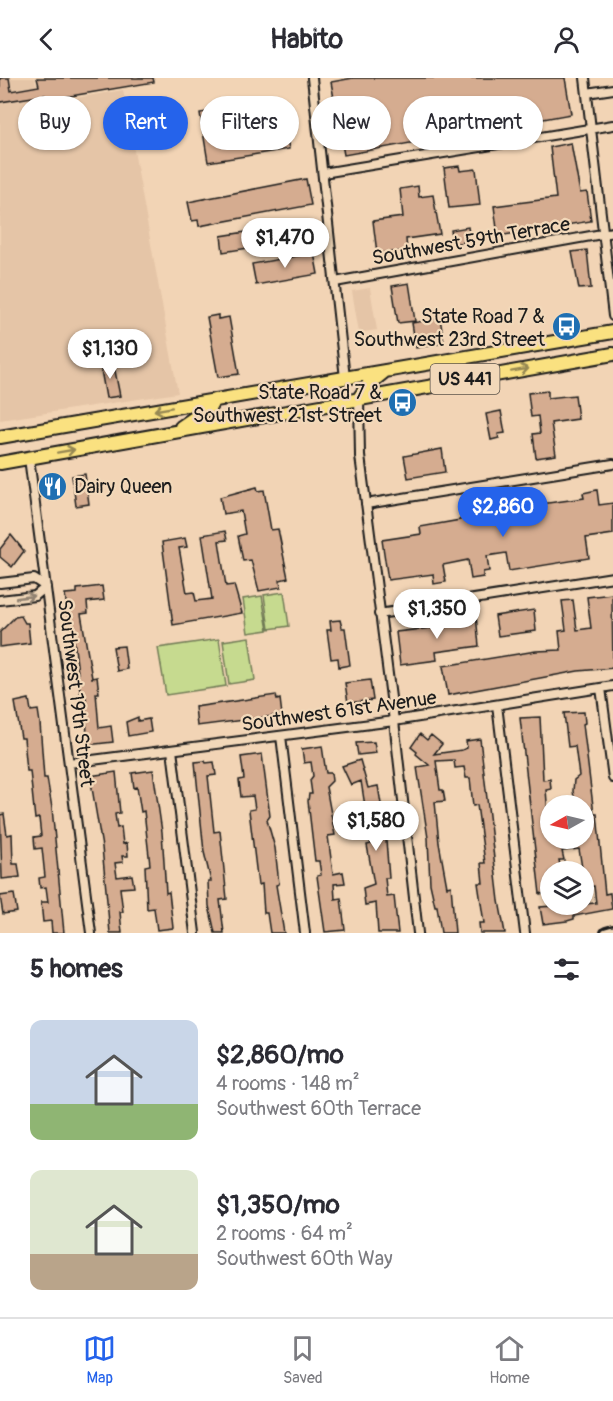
<!DOCTYPE html>
<meta charset="utf-8">
<style>
:root{--surface:#fff;--page:#f2f2f3;--text:#2b2b33;--muted:#7c7c81;--line:#e1e1e2;--accent:#2563eb}
body{margin:0;font-family:Pangolin,sans-serif;background:var(--page);color:var(--text);height:100vh;display:flex;flex-direction:column;font-size:22px;white-space:nowrap}
*{box-sizing:border-box;margin:0}
p{font-size:20px;color:var(--muted)}
.icon{flex:none;width:33px;height:33px;fill:none;stroke:currentColor;stroke-width:2;stroke-linecap:round;stroke-linejoin:round}
.map{position:relative;height:855px;overflow:hidden}
.side{display:flex;flex-direction:column;background:var(--surface);flex:1}
.side>*{flex:none}
.hud{position:absolute;left:18px;top:18px;width:578px;height:54px;display:flex;gap:12px}
.needle{width:39px;rotate:262deg}
.buttons{position:absolute;left:540px;top:717px;display:grid;gap:12px}
.buttons a{display:grid;place-items:center;width:54px;height:54px;border-radius:50%;background:var(--surface);box-shadow:0 2px 4px #0004;font-size:30px}
.price{position:absolute;translate:-50% -51px;padding:0 14px;border-radius:21px;background:#fff;color:#222;font-size:20px;line-height:39px;filter:drop-shadow(0 2px 3px #0008)}
.price::after{content:'';position:absolute;left:50%;top:36px;width:18px;height:14px;margin-left:-9px;background:inherit;clip-path:polygon(0 0,100% 0,50% 100%)}
.price.on{background:var(--accent);color:#fff}
ul{padding:0;list-style:none}
li{display:flex;align-items:center;gap:18px;height:150px;padding:0 30px}
li span{display:grid;place-items:center;flex:none;width:168px;height:120px;border-radius:12px;color:#555}
li>.icon{margin-inline-start:auto}
span .icon{width:72px;height:72px;fill:#fffc;stroke-width:1}
li b{font-size:26px}
h2{display:flex;justify-content:space-between;align-items:center;height:72px;padding:0 30px;font-size:26px}
.pill{padding:0 21px;border-radius:27px;background:var(--surface);box-shadow:0 2px 4px #0004;font-size:21px;line-height:54px}
.pill.on{background:var(--accent);color:#fff}
header{display:flex;justify-content:space-between;align-items:center;height:78px;padding:0 30px;background:var(--surface);font-size:27px;font-weight:700}
.tabs{display:flex;justify-content:space-around;align-items:center;height:84px;border-top:2px solid var(--line);background:var(--surface);font-size:16px;color:var(--muted)}
.tabs a{display:grid;justify-items:center;gap:3px}
.tabs .on{color:var(--accent)}
.map>svg:first-child{display:block}
.built{fill:#e5c5a7}
.green{fill:#c6da8f;stroke:#717b56;stroke-width:1.5}
.building{fill:#d5ac90;stroke:#1c1c1c;stroke-width:1.5}
.lines{fill:none;stroke-linecap:round;stroke-linejoin:round}
.minor-casing{stroke:#1c1c1c;stroke-width:12}
.tertiary-casing{stroke:#1c1c1c;stroke-width:14}
.primary-casing{stroke:#1c1c1c;stroke-width:16}
.minor{stroke:#f2d8b9;stroke-width:8}
.tertiary{stroke:#f2d8b9;stroke-width:9}
.primary{stroke:#fae180;stroke-width:12}
.oneway{stroke:#968853}
.oneway2{stroke:#928372}
.labels{text-anchor:middle;dominant-baseline:central;stroke-width:4.5;stroke-linejoin:round;paint-order:stroke}
.shield{fill:#f2d8b9;stroke:#5c544b;stroke-width:1.5}
.shield-label{font-size:18px;font-weight:bold;fill:#1c1c1c}
.street-label{font-size:20px;fill:#1c1c1c;stroke:#f2d8b9}
.poi-label{font-size:20px;fill:#1c1c1c;stroke:#f2d8b9;text-anchor:end}
</style>
<header><svg class="icon" aria-label="back" viewBox="0 0 24 24"><path d="M15 5l-7 7 7 7"/></svg>Habito<svg class="icon" aria-label="person" viewBox="0 0 24 24"><circle cx="12" cy="8" r="4"/><path d="M4 21q1-7 8-7t8 7"/></svg></header>
<div class="map">
<svg width="613" height="855" viewBox="0 0 613 855">
<rect width="100%" height="100%" fill="#f2d4b5"/>
<filter id="ink" filterUnits="userSpaceOnUse"><feTurbulence type="fractalNoise" baseFrequency=".0167" numOctaves="2"/><feDisplacementMap in="SourceGraphic" scale="12" xChannelSelector="R" yChannelSelector="G"/><feConvolveMatrix kernelMatrix="1 2 1 2 8 2 1 2 1" color-interpolation-filters="sRGB"/></filter>
<g filter="url(#ink)">
<!-- built -->
<path class="built" d="M 0,0 L 35,0 L 39,26 L 123,12 L 178,315 L 0,342 Z
M 370,210 L 377,252 L 359,255 L 352,213 Z"/>
<!-- green -->
<path class="green" d="M 284,514 L 289,548 L 269,551 L 264,517 Z
M 262,518 L 268,552 L 248,555 L 243,521 Z
M 249,559 L 255,602 L 229,606 L 223,563 Z
M 219,561 L 226,608 L 166,617 L 158,570 Z"/>
<!-- building -->
<path class="building" d="M 0,0 L 9,0 L 11,13 L 39,8 L 37,0 L 153,0 L 154,4 L 59,20 L 46,21 L 45,17 L 0,24 Z
M 353,0 L 565,0 L 571,36 L 344,77 L 331,4 Z
M 280,22 L 289,71 L 208,84 L 200,35 Z
M 571,65 L 580,115 L 587,114 L 591,143 L 498,158 L 494,128 L 556,120 L 550,69 Z
M 459,88 L 460,93 L 476,91 L 480,127 L 449,130 L 444,90 Z
M 306,101 L 311,127 L 199,148 L 198,142 L 192,143 L 188,124 Z
M 418,108 L 419,119 L 433,117 L 440,156 L 406,161 L 407,173 L 377,175 L 373,143 L 403,139 L 400,111 Z
M 308,144 L 311,160 L 223,174 L 221,158 Z
M 468,149 L 470,163 L 453,166 L 451,152 Z
M 587,172 L 591,210 L 579,211 L 572,174 Z
M 314,175 L 318,196 L 256,207 L 252,186 Z
M 409,205 L 415,243 L 398,245 L 392,208 Z
M 218,237 L 218,241 L 229,239 L 239,296 L 218,299 L 207,239 Z
M 440,240 L 444,265 L 416,270 L 412,245 Z
M 113,283 L 120,318 L 106,320 L 100,286 Z
M 548,313 L 548,320 L 575,317 L 578,341 L 551,345 L 556,377 L 536,380 L 533,356 L 540,355 L 538,338 L 531,339 L 528,315 Z
M 501,333 L 505,355 L 498,356 L 499,360 L 491,362 L 486,336 Z
M 442,371 L 445,394 L 408,400 L 404,378 Z
M 85,396 L 89,426 L 76,428 L 72,398 Z
M 257,409 L 258,413 L 264,412 L 271,452 L 278,451 L 288,500 L 280,502 L 281,509 L 259,513 L 251,482 L 243,483 L 238,458 L 245,456 L 241,433 L 223,436 L 220,419 Z
M 597,412 L 599,427 L 613,425 L 613,456 L 586,460 L 589,480 L 509,493 L 506,475 L 487,478 L 489,493 L 483,494 L 483,499 L 471,501 L 468,482 L 443,487 L 446,504 L 434,506 L 433,496 L 388,502 L 382,462 L 421,456 L 420,449 L 460,442 L 461,438 L 487,433 L 487,437 L 502,434 L 501,427 L 540,422 L 541,426 L 584,420 L 583,415 Z
M 225,453 L 227,462 L 219,463 L 226,508 L 234,507 L 242,535 L 173,547 L 162,464 L 185,460 L 187,469 L 179,470 L 187,515 L 194,514 L 196,523 L 212,521 L 202,457 Z
M 11,457 L 24,473 L 12,489 L 0,479 L 0,471 Z
M 102,508 L 104,522 L 87,524 L 88,535 L 81,536 L 92,600 L 97,599 L 99,615 L 96,615 L 99,650 L 111,648 L 113,664 L 87,667 L 86,620 L 81,621 L 74,561 L 71,561 L 65,516 L 77,515 L 77,511 Z
M 612,516 L 613,590 L 578,593 L 448,617 L 443,588 L 536,573 L 561,572 L 559,553 L 566,552 L 562,523 L 573,522 L 577,552 L 591,550 L 587,519 Z
M 534,532 L 536,553 L 498,558 L 495,538 Z
M 476,537 L 479,568 L 436,574 L 437,582 L 400,587 L 396,554 L 439,549 L 438,544 Z
M 21,538 L 25,545 L 28,545 L 30,565 L 0,569 L 0,554 L 15,539 Z
M 340,542 L 342,550 L 345,550 L 350,587 L 339,589 L 338,580 L 331,581 L 327,552 L 331,552 L 330,543 Z
M 124,568 L 127,591 L 117,593 L 113,569 Z
M 370,602 L 373,622 L 348,625 L 345,605 Z
M 276,617 L 277,622 L 280,621 L 282,637 L 197,648 L 195,629 Z
M 29,621 L 31,633 L 38,632 L 40,645 L 44,700 L 47,700 L 52,730 L 64,855 L 52,855 L 51,843 L 43,844 L 41,824 L 48,824 L 46,809 L 40,810 L 39,800 L 45,799 L 42,770 L 35,771 L 34,759 L 41,758 L 39,740 L 35,741 L 30,693 L 27,693 L 24,660 L 21,660 L 15,624 Z
M 584,634 L 585,645 L 583,646 L 594,736 L 597,736 L 605,816 L 610,815 L 612,831 L 574,838 L 574,841 L 567,843 L 543,846 L 540,829 L 596,825 L 594,808 L 585,809 L 579,771 L 562,773 L 564,782 L 559,782 L 561,793 L 550,794 L 550,815 L 540,816 L 520,640 L 540,639 L 543,702 L 550,701 L 551,711 L 546,712 L 550,760 L 584,760 L 584,728 L 575,725 L 573,713 L 574,702 L 579,698 L 575,668 L 568,669 L 564,635 Z
M 138,639 L 138,643 L 149,641 L 151,654 L 128,658 L 126,644 Z
M 420,656 L 427,662 L 431,657 L 442,666 L 434,676 L 462,672 L 467,670 L 466,663 L 480,661 L 499,823 L 505,855 L 480,855 L 479,845 L 484,845 L 478,805 L 483,805 L 481,785 L 485,785 L 477,727 L 473,728 L 470,700 L 466,700 L 464,689 L 455,690 L 454,682 L 436,683 L 440,712 L 443,712 L 445,723 L 435,724 L 439,765 L 447,809 L 451,808 L 455,855 L 441,855 L 437,828 L 435,828 L 430,806 L 428,760 L 417,689 L 429,687 L 416,676 L 417,674 L 411,669 Z
M 374,664 L 376,675 L 358,677 L 356,665 Z
M 322,668 L 326,695 L 331,695 L 332,703 L 326,709 L 335,757 L 328,758 L 333,796 L 343,794 L 345,805 L 334,806 L 335,821 L 341,820 L 345,852 L 325,854 L 317,798 L 321,797 L 319,783 L 315,783 L 308,723 L 309,716 L 312,716 L 310,702 L 313,698 L 311,684 L 304,685 L 302,671 Z
M 262,676 L 270,738 L 267,742 L 275,770 L 279,806 L 276,807 L 284,855 L 270,855 L 267,835 L 264,835 L 262,806 L 258,807 L 249,732 L 255,731 L 253,718 L 241,719 L 239,702 L 244,701 L 241,679 Z
M 360,682 L 368,710 L 378,708 L 385,750 L 389,800 L 385,800 L 387,819 L 394,818 L 398,855 L 378,855 L 376,825 L 365,827 L 363,810 L 374,806 L 367,767 L 371,766 L 361,703 L 351,707 L 342,688 Z
M 205,683 L 206,685 L 214,684 L 216,697 L 208,698 L 214,754 L 220,753 L 227,821 L 220,822 L 224,855 L 215,855 L 209,828 L 208,803 L 211,803 L 204,774 L 195,684 Z
M 153,692 L 162,754 L 166,815 L 169,814 L 173,850 L 157,852 L 154,830 L 147,831 L 145,788 L 150,787 L 144,733 L 141,734 L 137,709 L 134,710 L 132,695 Z
M 116,694 L 120,735 L 115,736 L 117,750 L 121,749 L 123,766 L 127,765 L 128,778 L 122,778 L 123,784 L 115,785 L 117,799 L 132,797 L 134,809 L 120,810 L 123,834 L 120,834 L 122,855 L 110,855 L 102,769 L 90,698 Z
M 4,736 L 7,757 L 12,756 L 13,786 L 18,786 L 20,799 L 2,801 L 0,737 Z
M 14,816 L 17,834 L 3,836 L 0,818 Z"/>
<g class="lines">
<defs>
<path id="minor" d="M 312,0 L 345,300
M 585,0 L 613,238
M 587,15 L 613,11
M 323,95 L 613,47
M 335,204 L 613,154
M 359,320 L 360,378 L 394,643 L 418,855
M 29,380 L 91,855
M 366,426 L 613,386
M 0,505 L 34,501 L 46,509 L 35,518 L 0,522
M 379,536 L 613,499
M 601,610 L 613,700
M 497,627 L 525,855
M 281,658 L 305,855
M 172,672 L 195,855
M 69,685 L 394,643 L 613,608"/>
<path id="tertiary" d="M 606,855 L 613,853"/>
<path id="primary" d="M 359,320 L 368,307 L 384,294
M 181,349 L 210,329 L 214,322
M 0,359 L 613,254
M 0,385 L 613,276"/>
</defs>
<!-- minor casing -->
<use href="#minor" class="minor-casing"/>
<!-- tertiary casing -->
<use href="#tertiary" class="tertiary-casing"/>
<!-- primary casing -->
<use href="#primary" class="primary-casing"/>
<!-- minor -->
<use href="#minor" class="minor"/>
<!-- tertiary -->
<use href="#tertiary" class="tertiary"/>
<!-- primary -->
<use href="#primary" class="primary"/>
</g>
<!-- one-way arrows -->
<defs><path id="oneway-shaft" d="M-6 0H5M1.5-3L5.5 0L1.5 3" fill="none" stroke-width="1.6" stroke-linecap="round" stroke-linejoin="round" transform="scale(1.5)"/></defs>
<g class="oneway">
<use href="#oneway-shaft" transform="translate(520 292) rotate(-10)"/>
<use href="#oneway-shaft" transform="translate(163 331) rotate(170)"/>
<use href="#oneway-shaft" transform="translate(66 373) rotate(-10)"/>
</g>
<use class="oneway2" href="#oneway-shaft" transform="translate(25 519) rotate(-8)"/>
</g>
<!-- icons -->
<defs>
<symbol id="bus-disc" viewBox="-11 -11 22 22"><circle r="9.5" fill="#1f6fb2" stroke="#f2d8b9"/><path d="M-5-6H5V4H4V6H2V4H-2V6H-4V4H-5ZM-3.5-4V0h7V-4ZM-3.5 1.2v1.5H-2V1.2ZM2 1.2v1.5H3.5V1.2Z" fill="#fff"/></symbol>
<symbol id="restaurant-disc" viewBox="-11 -11 22 22"><circle r="9.5" fill="#1f6fb2" stroke="#f2d8b9"/><path d="M-5-6h1v4h1v-4h1v4h1v-4h1v5L-1.5 .5V6h-2V.5L-5-1ZM5-6V6H3V1.5H1.5Q1.5-4 5-6Z" fill="#fff"/></symbol>
</defs>
<g fill-rule="evenodd">
<use href="#bus-disc" x="550" y="232" width="33" height="33"/>
<use href="#bus-disc" x="386" y="308" width="33" height="33"/>
<use href="#restaurant-disc" x="36" y="392" width="33" height="33"/>
</g>
<g class="labels">
<!-- shield labels -->
<rect class="shield" x="430.5" y="286" width="69" height="30" rx="4.5"/>
<g class="shield-label">
<text x="465" y="301">US 441</text>
</g>
<!-- street labels -->
<g class="street-label">
<text transform="translate(471 163) rotate(-10)">Southwest 59th Terrace</text>
<text transform="translate(76 615) rotate(83)">Southwest 19th Street</text>
<text transform="translate(339 633) rotate(-8)">Southwest 61st Avenue</text>
</g>
<!-- poi labels -->
<g class="poi-label">
<text x="545" y="238">State Road 7 &amp;<tspan x="545" dy="23">Southwest 23rd Street</tspan></text>
<text x="382" y="314">State Road 7 &amp;<tspan x="382" dy="23">Southwest 21st Street</tspan></text>
<text x="74" y="408" text-anchor="start">Dairy Queen</text>
</g>
</g>
</svg>
<div class="buttons">
<a><svg class="needle" viewBox="-14 -14 28 28"><path d="M0-13l5 13h-10z" fill="#e53935"/><path d="M0 13l5-13h-10z" fill="#7c7c81"/></svg></a>
<a><svg class="icon" aria-label="layers" viewBox="0 0 24 24"><path d="M12 4l9 5-9 5-9-5zM3 14l9 5 9-5"/></svg></a>
</div>
<b class="price" style="left:285px;top:191px">$1,470</b>
<b class="price" style="left:110px;top:302px">$1,130</b>
<b class="price on" style="left:503px;top:460px">$2,860</b>
<b class="price" style="left:437px;top:562px">$1,350</b>
<b class="price" style="left:376px;top:774px">$1,580</b>
<div class="hud">
<a class="pill">Buy</a>
<a class="pill on">Rent</a>
<a class="pill">Filters</a>
<a class="pill">New</a>
<a class="pill">Apartment</a>
</div>
</div>
<section class="side">
<h2>5 homes<svg class="icon" aria-label="filters" viewBox="0 0 24 24"><path d="M4 7h16M4 17h16"/><circle cx="9" cy="7" r="2"/><circle cx="15" cy="17" r="2"/></svg></h2>
<ul>
<li><span style="background:linear-gradient(#c9d6e8 70%,#8fb573 0)"><svg class="icon" aria-label="home" viewBox="0 0 24 24"><path d="M3 11l9-7 9 7M6 9v11h12V9"/></svg></span><div><b>$2,860/mo</b><p>4 rooms · 148 m²</p><p>Southwest 60th Terrace</p></div></li>
<li><span style="background:linear-gradient(#dfe7d0 70%,#b9a48a 0)"><svg class="icon" aria-label="home" viewBox="0 0 24 24"><path d="M3 11l9-7 9 7M6 9v11h12V9"/></svg></span><div><b>$1,350/mo</b><p>2 rooms · 64 m²</p><p>Southwest 60th Way</p></div></li>
</ul>
</section>
<nav class="tabs">
<a class="on"><svg class="icon" aria-label="map" viewBox="0 0 24 24"><path d="M3 6l6-2 6 2 6-2v14l-6 2-6-2-6 2zM9 4v14M15 6v14"/></svg>Map</a>
<a><svg class="icon" aria-label="saved" viewBox="0 0 24 24"><path d="M7 4h10v16l-5-4-5 4z"/></svg>Saved</a>
<a><svg class="icon" aria-label="home" viewBox="0 0 24 24"><path d="M3 11l9-7 9 7M6 9v11h12V9"/></svg>Home</a>
</nav>
